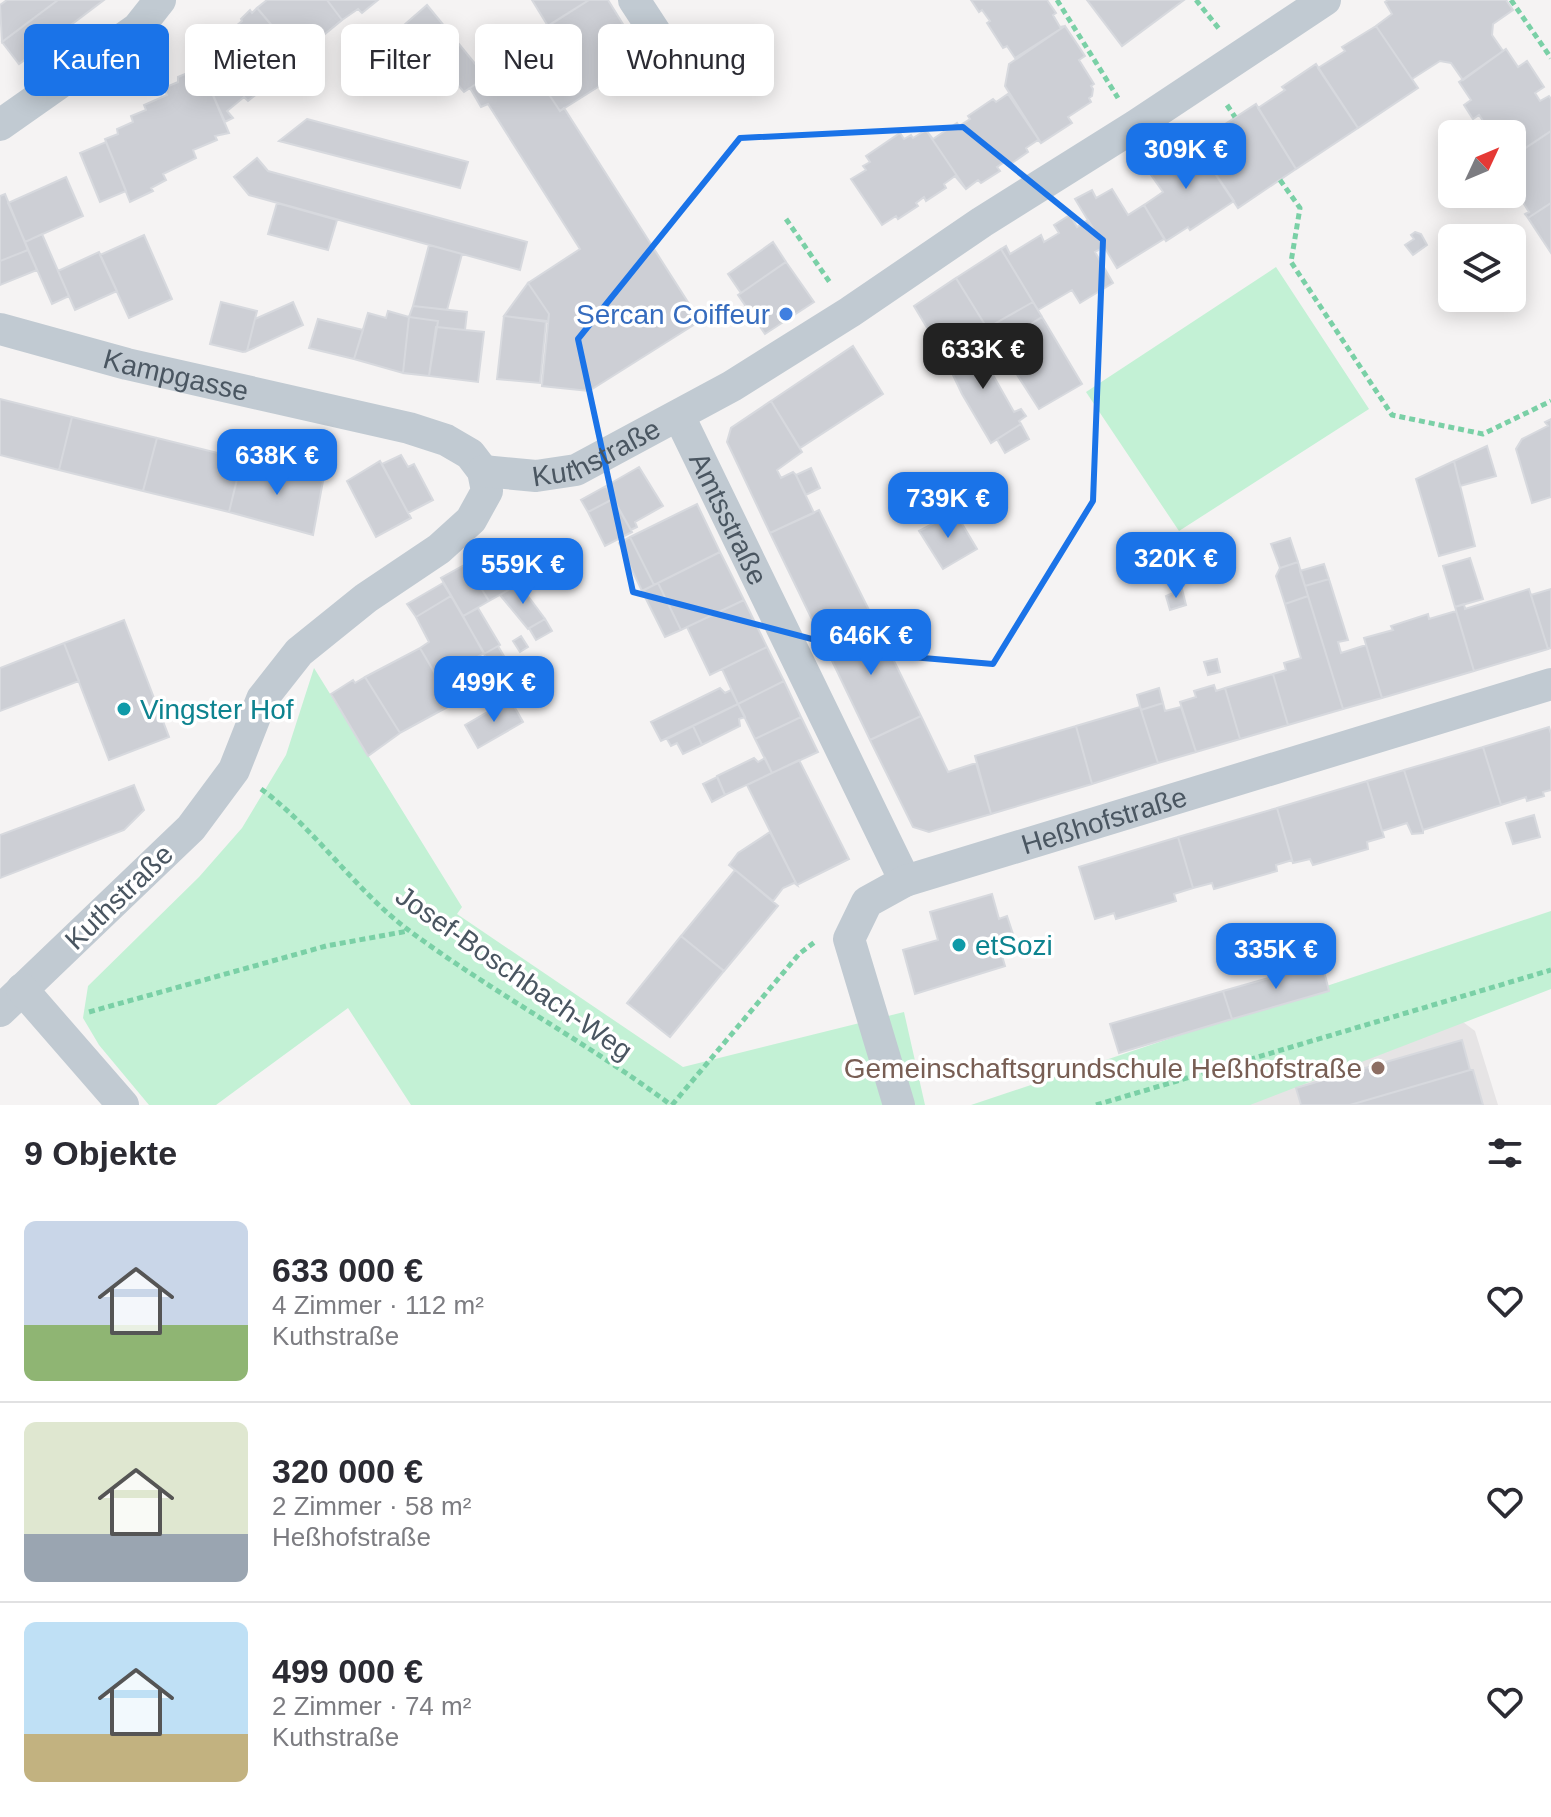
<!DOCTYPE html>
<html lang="de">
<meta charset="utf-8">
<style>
:root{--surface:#fff;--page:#f2f2f3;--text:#2b2b33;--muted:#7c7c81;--line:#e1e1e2;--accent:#1a73e8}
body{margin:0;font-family:Arial,sans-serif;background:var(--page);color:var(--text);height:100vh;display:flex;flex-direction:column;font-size:30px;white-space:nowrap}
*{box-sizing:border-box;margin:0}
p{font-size:26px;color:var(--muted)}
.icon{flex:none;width:44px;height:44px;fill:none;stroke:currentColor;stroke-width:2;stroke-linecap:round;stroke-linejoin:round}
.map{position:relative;height:1105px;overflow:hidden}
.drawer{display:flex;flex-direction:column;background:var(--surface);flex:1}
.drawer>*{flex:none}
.guide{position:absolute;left:24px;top:24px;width:800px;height:72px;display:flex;gap:16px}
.needle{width:52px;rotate:46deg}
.buttons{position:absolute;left:1438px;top:120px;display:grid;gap:16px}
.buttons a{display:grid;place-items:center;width:88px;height:88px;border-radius:12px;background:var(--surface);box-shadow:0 4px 20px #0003;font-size:40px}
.price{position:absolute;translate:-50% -68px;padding:0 18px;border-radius:16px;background:var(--accent);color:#fff;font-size:26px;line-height:52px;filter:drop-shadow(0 2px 4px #0008)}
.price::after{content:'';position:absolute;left:50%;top:48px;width:24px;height:18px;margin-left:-12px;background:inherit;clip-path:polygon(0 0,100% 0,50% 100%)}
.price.current{background:#222;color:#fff}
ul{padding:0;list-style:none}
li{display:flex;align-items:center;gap:24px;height:200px;padding:0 24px}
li+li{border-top:2px solid var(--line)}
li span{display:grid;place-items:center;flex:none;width:224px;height:160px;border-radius:12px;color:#555}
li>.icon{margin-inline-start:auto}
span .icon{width:96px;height:96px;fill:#fffc;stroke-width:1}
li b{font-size:34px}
h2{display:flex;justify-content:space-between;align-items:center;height:96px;padding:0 24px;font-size:34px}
.tag{padding:0 28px;border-radius:12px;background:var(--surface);box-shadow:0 4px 20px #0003;font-size:28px;line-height:72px}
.tag.current{background:var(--accent);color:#fff}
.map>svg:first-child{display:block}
.education{fill:#e6e4e5}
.green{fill:#c3f1d5}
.building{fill:#cdcfd5;stroke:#d7d9de;stroke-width:2}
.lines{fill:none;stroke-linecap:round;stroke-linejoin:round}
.path{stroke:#7ad0a6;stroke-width:5;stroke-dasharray:6 4;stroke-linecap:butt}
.street{stroke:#c1cad2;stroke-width:32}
.marked{fill:none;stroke:#1a73e8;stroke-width:6;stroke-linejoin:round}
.shop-dot{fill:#3f7fe0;stroke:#fff;stroke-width:3}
.culture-dot{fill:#0f9aa8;stroke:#fff;stroke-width:3}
.education-dot{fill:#8d6e63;stroke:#fff;stroke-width:3}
.labels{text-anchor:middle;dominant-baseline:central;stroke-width:7;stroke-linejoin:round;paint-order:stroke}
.shop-label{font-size:28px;fill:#366cbe;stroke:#fff;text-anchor:end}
.street-label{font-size:28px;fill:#4a5661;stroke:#fff}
.culture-label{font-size:28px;fill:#0d838f;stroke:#fff;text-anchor:start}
.education-label{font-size:28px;fill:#785e54;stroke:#fff;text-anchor:end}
</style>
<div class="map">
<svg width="1551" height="1105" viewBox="0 0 1551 1105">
<rect width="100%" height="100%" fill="#f5f3f3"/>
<!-- education -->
<path class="education" d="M 1451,1013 L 1475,1031 L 1498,1105 L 1146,1105 Z"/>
<!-- green -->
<path class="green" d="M 1276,267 L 1369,409 L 1179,531 L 1086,392 Z
M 314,668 L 462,907 L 457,914 L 683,1067 L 904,1012 L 925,1105 L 411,1105 L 348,1008 L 216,1105 L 149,1105 L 99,1045 L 83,1018 L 88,986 L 199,877 L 242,828 L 286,755 Z
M 1551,911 L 1551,989 L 1250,1105 L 971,1105 Z"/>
<!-- building -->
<path class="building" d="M 7,0 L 58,0 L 2,42 L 0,5 Z
M 58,0 L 104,0 L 19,64 L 2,42 Z
M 267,0 L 327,0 L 342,20 L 298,56 L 257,8 Z
M 327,0 L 378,0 L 362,13 L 358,9 L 342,20 Z
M 532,0 L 589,0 L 548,26 Z
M 589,0 L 608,0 L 644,58 L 560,111 L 523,56 L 556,35 L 549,25 Z
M 971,0 L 1047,0 L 1056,13 L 1053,15 L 1060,27 L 1065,26 L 1015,58 L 1007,46 L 1003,48 L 987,23 L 990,21 L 982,10 L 979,12 Z
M 1087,0 L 1184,0 L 1122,46 Z
M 1388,0 L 1506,0 L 1513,10 L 1493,24 L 1492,35 L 1503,51 L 1463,80 L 1451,63 L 1440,61 L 1412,79 L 1376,26 L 1392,14 L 1385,2 Z
M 427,5 L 486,77 L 464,92 L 404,25 Z
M 257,8 L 300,59 L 296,65 L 290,58 L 275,70 L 280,75 L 248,101 L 244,97 L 227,111 L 233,118 L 225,122 L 197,59 L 210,45 L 211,47 L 242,21 L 241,19 L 250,10 L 252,13 Z
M 1065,26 L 1085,56 L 1079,60 L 1094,84 L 1091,86 L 1093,89 L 1092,96 L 1089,98 L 1091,102 L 1068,117 L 1072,123 L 1041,143 L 1005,86 L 1009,64 Z
M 1376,26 L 1418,88 L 1358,128 L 1318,68 L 1345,51 L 1342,47 Z
M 1506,49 L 1518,67 L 1527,61 L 1544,87 L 1535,93 L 1540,101 L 1549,96 L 1551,99 L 1551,131 L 1512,157 L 1512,134 L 1483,134 L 1481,131 L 1487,127 L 1479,115 L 1473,119 L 1464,105 L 1471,100 L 1459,82 Z
M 522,54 L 560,111 L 564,108 L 700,321 L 589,391 L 542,386 L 549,314 L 528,283 L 580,249 L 488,104 L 481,107 L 470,88 Z
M 198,60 L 229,133 L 215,136 L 217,140 L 193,150 L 196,158 L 163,174 L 166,180 L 151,188 L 153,191 L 130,202 L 105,139 L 118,134 L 117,129 L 133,122 L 131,116 L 146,110 L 144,105 L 167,95 L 164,88 L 178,82 L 178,77 L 190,72 L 187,65 Z
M 1316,64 L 1358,128 L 1296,169 L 1258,108 L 1285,90 L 1282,87 Z
M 1008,94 L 1041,143 L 1038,140 L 1026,148 L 1028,152 L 1009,165 L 1006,161 L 997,167 L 1000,171 L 981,183 L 978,180 L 966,189 L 926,130 L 933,139 L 957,123 L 959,126 L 970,119 L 968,116 L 993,99 L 996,102 Z
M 1256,104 L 1296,169 L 1238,208 L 1198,148 L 1224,130 L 1222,126 Z
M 307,119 L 468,162 L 460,188 L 279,141 Z
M 926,130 L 966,189 L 955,176 L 944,184 L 946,188 L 926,201 L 924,197 L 916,203 L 918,206 L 898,219 L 896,216 L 882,225 L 851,179 L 866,170 L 863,166 L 870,162 L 866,156 L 900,133 L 904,139 L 911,135 L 913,138 Z
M 1551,131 L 1551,203 L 1528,218 L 1525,214 L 1529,212 L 1512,185 L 1512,180 L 1519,175 L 1512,165 L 1512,157 Z
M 1192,139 L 1234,201 L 1190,230 L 1188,227 L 1166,241 L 1144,205 L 1163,192 L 1149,172 L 1160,165 L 1158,161 Z
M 106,142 L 126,191 L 100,202 L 80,153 Z
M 257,158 L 268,171 L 527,242 L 520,270 L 249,195 L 234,177 Z
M 66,177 L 83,216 L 25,242 L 8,203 Z
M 1112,189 L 1128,215 L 1144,205 L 1164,239 L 1117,268 L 1075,199 L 1092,190 L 1096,198 Z
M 5,194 L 28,250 L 0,261 L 0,196 Z
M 277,203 L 337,220 L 328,250 L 268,234 Z
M 1551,203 L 1551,253 L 1528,218 Z
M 1070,215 L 1077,227 L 1088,220 L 1104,247 L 1095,252 L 1113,283 L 1080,303 L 1072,290 L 1038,310 L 1001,249 L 1006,246 L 1010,254 L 1041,235 L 1044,242 L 1059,233 L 1054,225 Z
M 1415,232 L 1421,234 L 1427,245 L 1413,255 L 1405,245 L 1414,239 L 1411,235 Z
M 42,234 L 69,296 L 52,304 L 25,242 Z
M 144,235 L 172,299 L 129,318 L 100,255 Z
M 773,242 L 786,262 L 741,293 L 728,274 Z
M 429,245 L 462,254 L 447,310 L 413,306 Z
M 1001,249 L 1033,302 L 987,328 L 956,278 Z
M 28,250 L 37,270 L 0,285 L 0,261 Z
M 99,252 L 117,291 L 75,310 L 58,271 Z
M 786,262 L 814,302 L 765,334 L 738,295 Z
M 956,278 L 987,328 L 944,356 L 914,306 Z
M 528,283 L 549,314 L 548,322 L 504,316 Z
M 221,302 L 257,311 L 247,351 L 243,352 L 210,344 Z
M 293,302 L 303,325 L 247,351 L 255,319 Z
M 1033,302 L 1042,317 L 998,345 L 987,328 Z
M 413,306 L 467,312 L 465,330 L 437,327 L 438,321 L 409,317 Z
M 388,311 L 409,317 L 403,373 L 354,359 L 368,313 L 386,318 Z
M 504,316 L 546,321 L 540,383 L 497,379 Z
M 409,317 L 438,321 L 429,376 L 403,373 Z
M 1042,317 L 1082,384 L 1039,409 L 998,345 Z
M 318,319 L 363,330 L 354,359 L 309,348 Z
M 436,327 L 484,332 L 478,382 L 429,376 Z
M 972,338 L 1014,412 L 1021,409 L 1026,416 L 1019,421 L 1021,424 L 991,443 L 962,394 L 944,356 Z
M 853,346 L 883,394 L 800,448 L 771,401 Z
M 0,399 L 72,417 L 59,470 L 0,455 Z
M 771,401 L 802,452 L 777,470 L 781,478 L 793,472 L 796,475 L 814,513 L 770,533 L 727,442 L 731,428 Z
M 72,417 L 157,438 L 143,491 L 59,470 Z
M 1551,419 L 1551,497 L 1532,503 L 1516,449 L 1522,439 L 1548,426 L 1545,422 Z
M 1021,424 L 1029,439 L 1005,453 L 997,439 Z
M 157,438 L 242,459 L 229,512 L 143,491 Z
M 1487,446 L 1496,476 L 1460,486 L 1454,461 Z
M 401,455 L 408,467 L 414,464 L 433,500 L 408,513 L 382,464 Z
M 242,459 L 323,481 L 313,535 L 229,512 Z
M 380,461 L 411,518 L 376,537 L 347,481 Z
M 1454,461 L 1475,546 L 1439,556 L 1416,479 Z
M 639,467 L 663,506 L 635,522 L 637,527 L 631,530 L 606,486 Z
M 811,468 L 820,488 L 806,495 L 796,475 Z
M 606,486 L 613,499 L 588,512 L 581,500 Z
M 613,499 L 632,532 L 605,546 L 588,512 Z
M 697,504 L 720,552 L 654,585 L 630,537 Z
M 819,510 L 871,614 L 821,638 L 770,533 Z
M 955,512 L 977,549 L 943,569 L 919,531 Z
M 630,537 L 654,585 L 642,591 L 619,543 Z
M 1290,538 L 1298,562 L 1280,568 L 1271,544 Z
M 492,549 L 519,584 L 489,601 L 466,564 Z
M 720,552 L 744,600 L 681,630 L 658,583 Z
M 1470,558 L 1483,599 L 1455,607 L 1443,566 Z
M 1298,562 L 1308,596 L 1285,604 L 1276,576 L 1280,568 Z
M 466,564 L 489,601 L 463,616 L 441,578 Z
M 1324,564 L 1329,579 L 1305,586 L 1300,571 Z
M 1329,579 L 1348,640 L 1338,642 L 1341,653 L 1366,645 L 1382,698 L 1343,709 L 1305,586 Z
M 443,583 L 451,596 L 416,617 L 407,604 Z
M 658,583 L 681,630 L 665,637 L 642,591 Z
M 519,584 L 545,619 L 528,629 L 500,595 Z
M 1182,589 L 1186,605 L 1170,610 L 1166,596 Z
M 1529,589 L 1548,649 L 1474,671 L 1455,607 L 1464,604 L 1465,609 Z
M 1551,589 L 1551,648 L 1548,649 L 1531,595 Z
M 451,596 L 484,653 L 438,679 L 420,648 L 429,642 L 416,617 Z
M 1308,596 L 1343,709 L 1288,725 L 1273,674 L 1286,670 L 1284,663 L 1301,658 L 1285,604 Z
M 744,600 L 767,647 L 710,675 L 687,627 Z
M 478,608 L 500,645 L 484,654 L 463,616 Z
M 1456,611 L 1474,671 L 1382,698 L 1364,638 L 1393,630 L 1391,626 L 1428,614 L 1429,619 Z
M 871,614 L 921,716 L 870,740 L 821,638 Z
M 545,619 L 552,631 L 536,640 L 529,628 Z
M 124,620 L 169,737 L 109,760 L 64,643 Z
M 521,636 L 528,647 L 520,652 L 513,641 Z
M 64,643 L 79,681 L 0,711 L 0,668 Z
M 498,646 L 508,663 L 495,671 L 484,654 Z
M 767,647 L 784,681 L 738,704 L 722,669 Z
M 420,648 L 453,704 L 400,733 L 365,677 Z
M 1217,659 L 1220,672 L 1208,675 L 1204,662 Z
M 506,665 L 518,684 L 506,691 L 495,671 Z
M 1273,674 L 1288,725 L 1240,739 L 1225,688 Z
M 365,677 L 400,733 L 368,756 L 331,694 L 353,680 L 355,683 Z
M 784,681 L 801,717 L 755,739 L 738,704 Z
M 1214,685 L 1216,691 L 1225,688 L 1240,739 L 1196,752 L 1180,702 L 1196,697 L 1194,691 Z
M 720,688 L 725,693 L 731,690 L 738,704 L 661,741 L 651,722 Z
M 1159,688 L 1163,703 L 1141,710 L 1137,695 Z
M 510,699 L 523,722 L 478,748 L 465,725 Z
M 1163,703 L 1165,711 L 1181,707 L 1196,752 L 1158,763 L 1141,710 Z
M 738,704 L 745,717 L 739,719 L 740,726 L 702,745 L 693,726 Z
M 1140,707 L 1158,763 L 1092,784 L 1076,726 Z
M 921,716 L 948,772 L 976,763 L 991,814 L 929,832 L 913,827 L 870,740 Z
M 801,717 L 818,752 L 772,773 L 755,739 Z
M 693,726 L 702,745 L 683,754 L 677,743 L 671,746 L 667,739 Z
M 1076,726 L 1092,784 L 991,814 L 975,756 Z
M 1549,727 L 1551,734 L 1551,790 L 1543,792 L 1544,796 L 1527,801 L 1526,797 L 1501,805 L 1483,747 Z
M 1483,747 L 1501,805 L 1423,830 L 1404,770 Z
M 754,758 L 758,762 L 765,758 L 772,773 L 725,795 L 717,776 Z
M 799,760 L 849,859 L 797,885 L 747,785 Z
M 1404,770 L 1423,830 L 1423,833 L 1412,834 L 1407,823 L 1382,831 L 1367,781 Z
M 717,777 L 725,795 L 712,802 L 703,784 Z
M 1367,781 L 1384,837 L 1367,842 L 1368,849 L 1313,865 L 1310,859 L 1293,863 L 1277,808 Z
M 134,785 L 144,810 L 124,830 L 0,878 L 0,835 Z
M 1277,808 L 1292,860 L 1276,865 L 1277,871 L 1214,889 L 1212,883 L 1193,888 L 1178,837 Z
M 1534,815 L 1540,837 L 1513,844 L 1506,823 Z
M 770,832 L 797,885 L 794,883 L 783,888 L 773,901 L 729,865 L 738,853 Z
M 1178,837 L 1193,888 L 1174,894 L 1176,901 L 1116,919 L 1114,913 L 1095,919 L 1079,867 Z
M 735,870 L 778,906 L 724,971 L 681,936 Z
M 992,894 L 999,919 L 1007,916 L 1013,934 L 997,939 L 1005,966 L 915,994 L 903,950 L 938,940 L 930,912 Z
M 681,936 L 724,971 L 670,1037 L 627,1003 Z
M 1322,963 L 1329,991 L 1232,1019 L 1223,991 Z
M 1223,991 L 1232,1019 L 1119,1053 L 1110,1024 Z
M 1462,1040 L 1470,1070 L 1350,1105 L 1301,1105 L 1296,1088 Z
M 1470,1070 L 1473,1070 L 1483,1105 L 1350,1105 Z"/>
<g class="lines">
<!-- path -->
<path class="path" d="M 1057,0 L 1118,98
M 1196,0 L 1220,30
M 1511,0 L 1551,58
M 1227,105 L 1235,117
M 1280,180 L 1300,208 L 1291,262 L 1392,415 L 1483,434 L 1551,401
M 786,219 L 831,284
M 261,789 C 317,830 355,891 411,932 C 495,994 588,1043 671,1105
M 89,1012 L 326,946 L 408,931
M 672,1105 L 799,954 L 816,941
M 1096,1105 L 1551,970"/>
<!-- street -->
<g class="street">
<path d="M 634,0 L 670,55"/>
<path d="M 0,125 L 138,28 L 160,0"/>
<path id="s1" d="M 0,329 L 127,364 L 409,428 L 446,440 L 470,454 L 483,471 L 487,491 L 471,520 L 439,549 L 366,598 L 299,652 L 262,699 L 234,770 L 191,828 L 0,1011"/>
<path id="s2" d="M 679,416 L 905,881"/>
<path id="s3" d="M 483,471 L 536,476 L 576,470 L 732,386 L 850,312 L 982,222 L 1135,126 L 1325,0"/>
<path d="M 22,989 L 123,1105"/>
<path id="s4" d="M 899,1105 L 849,939 L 867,902 L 905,881 L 1551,684"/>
</g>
</g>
<!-- marked area -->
<path class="marked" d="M 963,127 L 1103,240 L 1093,501 L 993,664 L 865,653 L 633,592 L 578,339 L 740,138 Z"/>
<!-- markers -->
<circle class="shop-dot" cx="786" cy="314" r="8"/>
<g class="culture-dot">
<circle cx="124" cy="709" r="8"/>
<circle cx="959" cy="945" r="8"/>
</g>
<circle class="education-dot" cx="1378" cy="1068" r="8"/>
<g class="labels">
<!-- shop labels -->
<g class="shop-label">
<text x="770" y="314">Sercan Coiffeur</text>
</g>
<!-- street labels -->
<g class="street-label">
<text stroke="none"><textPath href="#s1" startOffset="182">Kampgasse</textPath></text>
<text stroke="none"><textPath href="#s3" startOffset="118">Kuthstraße</textPath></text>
<text stroke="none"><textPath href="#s2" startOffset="114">Amtsstraße</textPath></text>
<text stroke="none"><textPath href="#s4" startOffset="466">Heßhofstraße</textPath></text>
<text transform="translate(119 897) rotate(-44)">Kuthstraße</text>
<text transform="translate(514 973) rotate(35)">Josef-Boschbach-Weg</text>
</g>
<!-- culture labels -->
<g class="culture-label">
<text x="140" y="709">Vingster Hof</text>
<text x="975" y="945">etSozi</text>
</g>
<!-- education labels -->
<g class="education-label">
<text x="1362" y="1068">Gemeinschaftsgrundschule Heßhofstraße</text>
</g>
</g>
</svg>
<div class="buttons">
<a><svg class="needle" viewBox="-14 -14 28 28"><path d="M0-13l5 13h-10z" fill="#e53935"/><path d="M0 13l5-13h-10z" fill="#7c7c81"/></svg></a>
<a><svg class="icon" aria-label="layers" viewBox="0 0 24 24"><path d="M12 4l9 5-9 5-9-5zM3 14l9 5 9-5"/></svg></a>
</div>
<b class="price" style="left:1186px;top:191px">309K €</b>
<b class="price current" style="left:983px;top:391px">633K €</b>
<b class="price" style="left:277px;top:497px">638K €</b>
<b class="price" style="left:948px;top:540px">739K €</b>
<b class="price" style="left:1176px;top:600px">320K €</b>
<b class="price" style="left:523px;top:606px">559K €</b>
<b class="price" style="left:871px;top:677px">646K €</b>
<b class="price" style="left:494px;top:724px">499K €</b>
<b class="price" style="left:1276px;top:991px">335K €</b>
<div class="guide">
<a class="tag current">Kaufen</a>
<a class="tag">Mieten</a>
<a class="tag">Filter</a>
<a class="tag">Neu</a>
<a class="tag">Wohnung</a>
</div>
</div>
<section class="drawer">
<h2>9 Objekte<svg class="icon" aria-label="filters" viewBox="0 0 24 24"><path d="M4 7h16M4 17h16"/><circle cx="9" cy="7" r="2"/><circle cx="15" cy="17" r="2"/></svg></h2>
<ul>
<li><span style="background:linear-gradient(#c9d6e8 65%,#8fb573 0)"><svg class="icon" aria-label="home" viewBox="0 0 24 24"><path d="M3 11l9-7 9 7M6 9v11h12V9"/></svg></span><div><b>633 000 €</b><p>4 Zimmer · 112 m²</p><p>Kuthstraße</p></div><svg class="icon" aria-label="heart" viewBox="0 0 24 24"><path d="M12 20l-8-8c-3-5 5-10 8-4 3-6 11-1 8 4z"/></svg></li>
<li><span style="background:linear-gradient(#dfe7d0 70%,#9aa5b1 0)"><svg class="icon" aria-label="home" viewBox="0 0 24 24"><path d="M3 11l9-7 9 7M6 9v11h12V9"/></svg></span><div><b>320 000 €</b><p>2 Zimmer · 58 m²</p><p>Heßhofstraße</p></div><svg class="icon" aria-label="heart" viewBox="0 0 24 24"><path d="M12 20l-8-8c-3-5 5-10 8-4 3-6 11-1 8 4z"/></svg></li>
<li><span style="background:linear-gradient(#bfe0f5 70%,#c2b280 0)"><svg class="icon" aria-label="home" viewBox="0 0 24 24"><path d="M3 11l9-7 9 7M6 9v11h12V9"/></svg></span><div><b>499 000 €</b><p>2 Zimmer · 74 m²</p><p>Kuthstraße</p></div><svg class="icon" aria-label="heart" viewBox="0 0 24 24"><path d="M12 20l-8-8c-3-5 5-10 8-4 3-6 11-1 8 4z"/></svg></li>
</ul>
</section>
